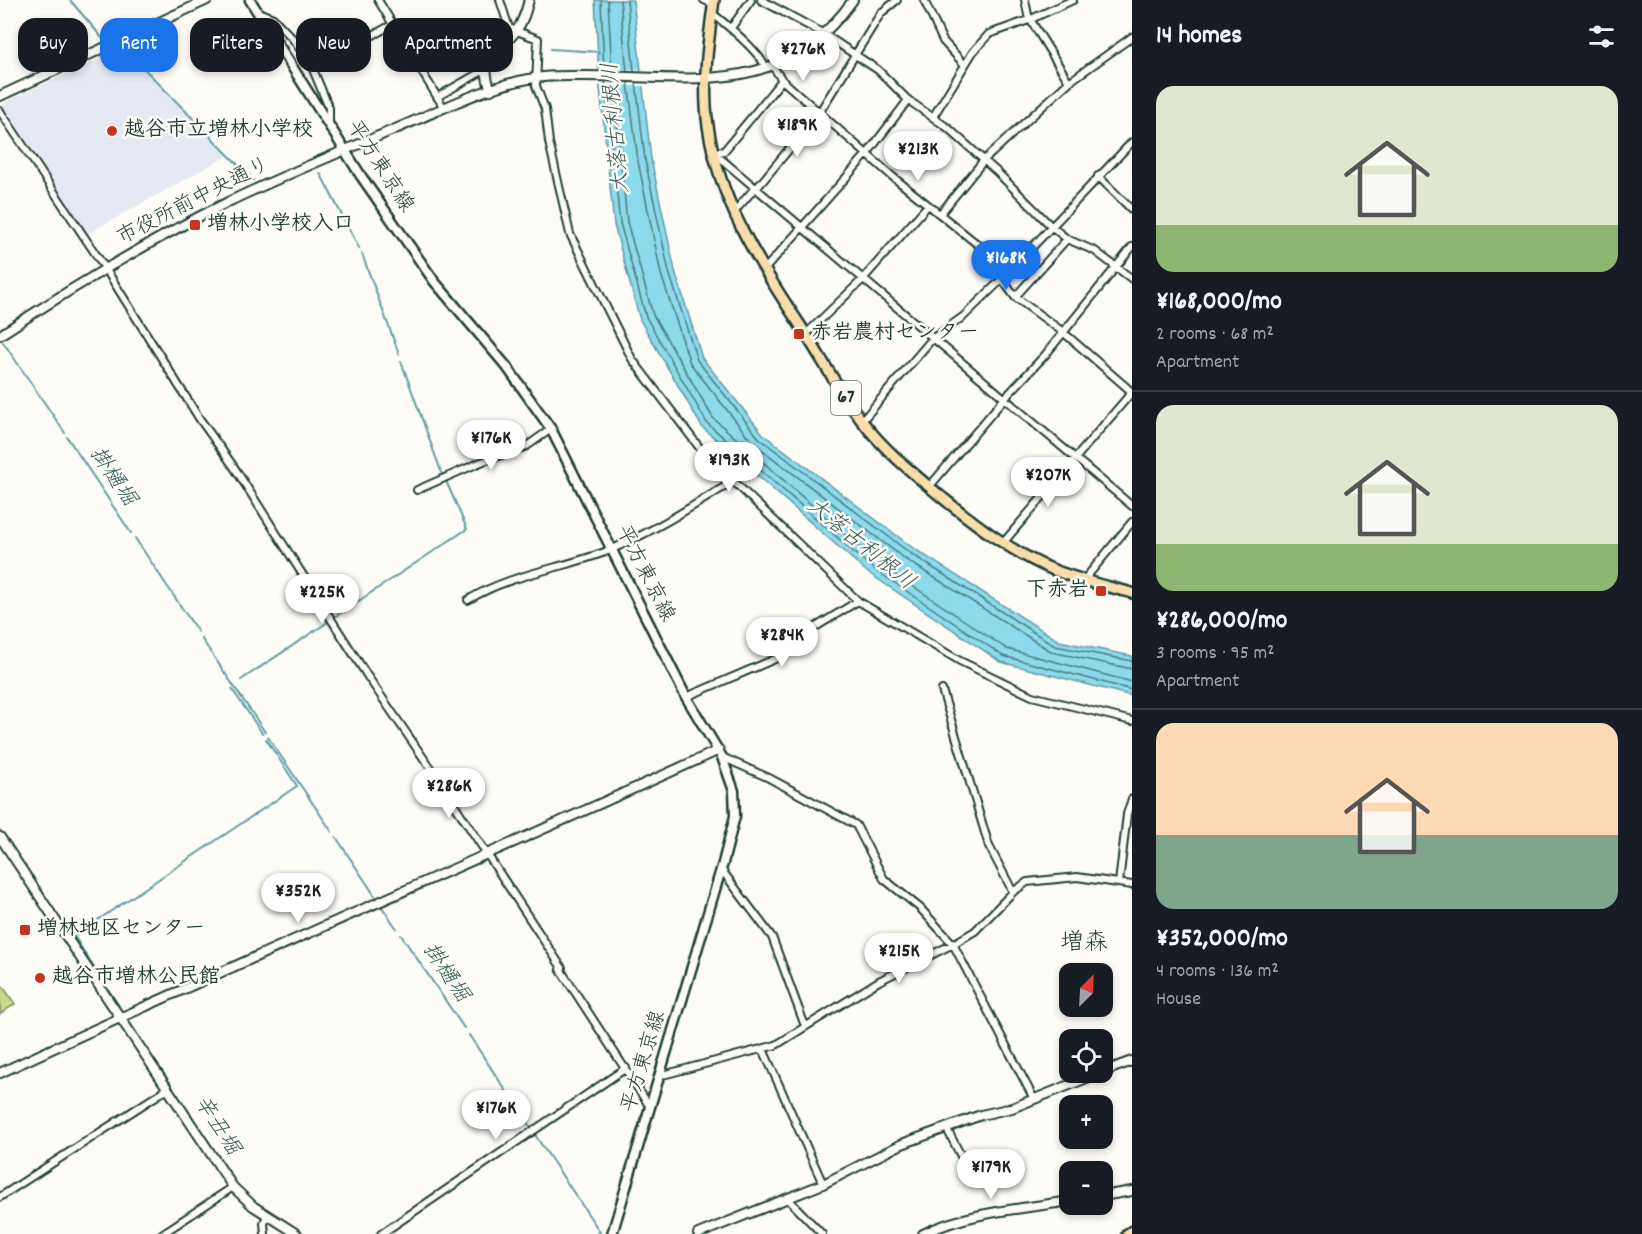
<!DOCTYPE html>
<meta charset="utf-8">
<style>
:root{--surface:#171b24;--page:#242831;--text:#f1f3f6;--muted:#9ea1a6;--line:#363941;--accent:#1a73e8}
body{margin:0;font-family:Dekko,"Klee One",sans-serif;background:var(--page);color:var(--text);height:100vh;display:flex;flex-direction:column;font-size:22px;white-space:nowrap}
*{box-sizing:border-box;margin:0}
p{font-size:20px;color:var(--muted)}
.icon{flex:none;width:33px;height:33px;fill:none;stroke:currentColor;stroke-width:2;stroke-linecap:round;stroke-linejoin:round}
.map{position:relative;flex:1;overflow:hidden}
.details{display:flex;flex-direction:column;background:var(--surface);width:510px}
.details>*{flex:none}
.banner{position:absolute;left:18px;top:18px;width:570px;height:54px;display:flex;gap:12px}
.needle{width:39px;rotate:24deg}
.fabs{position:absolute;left:1059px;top:963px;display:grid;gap:12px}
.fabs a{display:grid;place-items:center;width:54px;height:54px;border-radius:12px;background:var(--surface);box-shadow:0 3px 9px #0003;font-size:30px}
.price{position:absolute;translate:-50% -51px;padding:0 14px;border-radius:21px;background:#fff;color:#222;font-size:20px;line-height:39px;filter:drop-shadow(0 2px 3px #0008)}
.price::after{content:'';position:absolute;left:50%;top:36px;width:18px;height:14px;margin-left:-9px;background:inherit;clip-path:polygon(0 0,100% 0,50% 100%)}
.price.active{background:var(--accent);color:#fff}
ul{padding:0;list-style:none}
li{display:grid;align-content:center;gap:12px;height:318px;padding:0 24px}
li+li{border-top:2px solid var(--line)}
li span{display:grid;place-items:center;height:186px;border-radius:18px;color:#555}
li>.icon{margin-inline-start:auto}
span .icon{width:108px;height:108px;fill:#fffc;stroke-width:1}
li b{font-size:26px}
h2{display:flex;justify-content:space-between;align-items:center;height:72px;padding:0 24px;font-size:26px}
.chip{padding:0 21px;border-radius:18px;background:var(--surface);box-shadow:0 3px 9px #0003;font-size:21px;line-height:54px}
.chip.active{background:var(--accent);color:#fff}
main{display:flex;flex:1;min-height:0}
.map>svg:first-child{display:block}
.built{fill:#e4e9f3}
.green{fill:#c7d88c;stroke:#738a60;stroke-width:1.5}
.water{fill:#8cdaeb;stroke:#609ba2;stroke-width:1.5}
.pier{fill:#fdfcf7}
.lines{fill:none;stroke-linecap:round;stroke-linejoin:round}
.shore{stroke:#4b7c7d;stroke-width:1.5}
.stream{stroke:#609ba2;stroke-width:2}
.minor-casing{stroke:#1f3d34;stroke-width:10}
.tertiary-casing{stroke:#1f3d34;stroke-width:12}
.secondary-casing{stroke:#1f3d34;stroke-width:13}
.primary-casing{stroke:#1f3d34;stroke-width:14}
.trunk-casing{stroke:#1f3d34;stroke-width:14}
.minor{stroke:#fdfcf7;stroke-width:6}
.tertiary{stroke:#fdfcf7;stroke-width:8}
.secondary{stroke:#fdfcf7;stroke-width:8}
.primary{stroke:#f9deab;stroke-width:9}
.trunk{stroke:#f9deab;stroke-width:9}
.poi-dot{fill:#c8321e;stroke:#fdfcf7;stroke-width:2}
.labels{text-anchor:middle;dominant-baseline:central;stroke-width:5;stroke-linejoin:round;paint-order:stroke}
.shield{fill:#fdfcf7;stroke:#62766e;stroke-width:1.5}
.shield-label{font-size:20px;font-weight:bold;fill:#1f3d34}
.poi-label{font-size:21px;font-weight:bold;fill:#1f3d34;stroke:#fdfcf7;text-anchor:start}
.street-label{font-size:21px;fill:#1f3d34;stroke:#fdfcf7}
.water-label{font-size:22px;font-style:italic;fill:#355c59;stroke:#fdfcf7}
.quarter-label{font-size:24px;fill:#1f3d34;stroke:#fdfcf7}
</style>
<main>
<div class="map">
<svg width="1132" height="1234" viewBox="0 0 1132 1234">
<rect width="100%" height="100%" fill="#fdfcf7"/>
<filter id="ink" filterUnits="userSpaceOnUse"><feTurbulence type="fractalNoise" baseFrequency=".0167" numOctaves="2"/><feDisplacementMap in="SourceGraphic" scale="12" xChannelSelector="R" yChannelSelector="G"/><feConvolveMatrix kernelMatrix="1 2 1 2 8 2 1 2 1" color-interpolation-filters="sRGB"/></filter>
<g filter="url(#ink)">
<!-- built -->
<path class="built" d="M 124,50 L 229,155 L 87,234 L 3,106 L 5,102 L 112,53 Z"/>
<!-- green -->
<path class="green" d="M 0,982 L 15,1004 L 0,1014 Z"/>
<!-- water -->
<path class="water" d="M 595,0 L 633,0 L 651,159 L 675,271 L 702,358 L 763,434 L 913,548 L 1059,641 L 1132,656 L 1132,696 L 1001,662 L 867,572 L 702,427 L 640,320 L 614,225 L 599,78 Z"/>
<!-- pier -->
<path class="pier" d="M 595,69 L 643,70 L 645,86 L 597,86 Z"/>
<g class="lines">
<!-- shore -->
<path class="shore" d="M 601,0 L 604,71
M 608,0 L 612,71
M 620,0 L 627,72
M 627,0 L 634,72
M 605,82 L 620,223 L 646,317 L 707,423 L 871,567 L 1003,656 L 1132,690
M 613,82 L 627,222 L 653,315 L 713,418 L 875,561 L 1007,649 L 1132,682
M 628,82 L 638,161 L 661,274 L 690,363 L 753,443 L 905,559 L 1052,652 L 1132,669
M 636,82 L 645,160 L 669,272 L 697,360 L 759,438 L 910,553 L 1055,646 L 1132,661"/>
<!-- stream -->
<path class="stream" d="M 70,0 L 104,40
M 125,49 L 253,180
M 551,49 L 599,52
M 320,173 L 359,248
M 362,254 L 399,354
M 3,342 L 65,433
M 401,361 L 442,474
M 67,437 L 131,533
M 135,538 L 198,632
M 336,616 L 467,529 L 446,481
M 201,638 L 265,732
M 241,680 L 328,622
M 232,689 L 262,733
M 268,737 L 332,832
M 0,830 L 35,880
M 336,837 L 375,896
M 382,907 L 397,929
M 401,935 L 464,1028
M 105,985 L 74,936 L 297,786 L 266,739
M 108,989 L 119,1006
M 131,1026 L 171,1084
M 469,1035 L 532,1130
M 173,1088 L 234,1180
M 535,1135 L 600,1232 L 597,1234"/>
<defs>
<path id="minor" d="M 378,0 L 444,108
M 500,0 L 509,28 L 538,39 L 536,86 L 545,109 L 549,142 L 570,234 L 632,359 L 702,451 L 858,601 L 960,661 L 1032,696 L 1132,721
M 704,0 L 713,4
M 761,0 L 824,34 L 878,70 L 908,100 L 948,128 L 997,172 L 1051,226 L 1067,239 L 1095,251 L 1132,279
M 924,0 L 943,41 L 965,65
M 1025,0 L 1029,20
M 258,12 L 273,18 L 293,39 L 312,67
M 712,13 C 727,25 759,51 766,68
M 1030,19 L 1069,82
M 731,28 L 751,0
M 772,65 L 782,80 L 893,177 L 981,247 L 995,263 L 1002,279 L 1015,297 L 1063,332 L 1132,392
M 437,97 L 486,69
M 0,111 L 105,268 L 199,418 L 234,467 L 368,677 L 431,769 L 562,968
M 933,117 L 973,52 L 989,34 L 1029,20 L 1073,0
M 329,122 L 329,108 L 312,67 L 392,25
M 714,153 L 1132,506
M 714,153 L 724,151 L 782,80
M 1098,176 L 1132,210
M 756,189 L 819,113 L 881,13 L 897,0
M 734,212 L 755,188
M 940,214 L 984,160 L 1069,82 L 1132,37
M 764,270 L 867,154 L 908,100
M 1015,297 L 1067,239
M 806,334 L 863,279 L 928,205
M 862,421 L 932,339 L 964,316 L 1002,279 L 1132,142
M 929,487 L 1004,399 L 1046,354 L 1132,247
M 417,490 L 481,462 L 527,446 L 551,429
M 1003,543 L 1132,392
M 1084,580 L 1132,522
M 468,600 C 512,573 563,569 610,550 C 653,532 694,505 734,481
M 942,690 L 989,846 L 1013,892
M 686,697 L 775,659 L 788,644 L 858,601
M 722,757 L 769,778 L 856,825 L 884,879 L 920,908 L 953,944 L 1034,1099
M 721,869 L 772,937 L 805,1026
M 1119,883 L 1127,814 L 1132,799
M 560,969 L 650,1107
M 763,1049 L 823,1184
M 659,1076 L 776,1045 L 879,981 L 953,944 L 975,931 L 1013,892 L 1027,882 L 1077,877 L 1132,885
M 947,1129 L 975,1183
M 0,1197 L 167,1089
M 787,1198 L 822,1234
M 162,1234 L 233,1187
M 265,1234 L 264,1223 L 267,1215
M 381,1234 L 626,1068"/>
<path id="tertiary" d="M 491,90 C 477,56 499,54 516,31 C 523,22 526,11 529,0
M 0,96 L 207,0
M 0,335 C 73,287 149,241 228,202 C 282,176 338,153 393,130 C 439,111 485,86 534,78 C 551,75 569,76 586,76 C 691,76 782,100 853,0
M 0,837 L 233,1187 L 253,1206 L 297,1234
M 1102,1072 L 1132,1061
M 0,1073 C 238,962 480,859 719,750
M 1102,1196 L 1132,1191
M 698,1234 L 823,1184 L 902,1144 L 981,1115 L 1012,1108 L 1102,1072
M 923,1234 C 968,1212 1021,1209 1070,1201"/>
<path id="secondary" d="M 250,0 L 361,176 L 434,281 L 507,367 L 551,429 L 686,697 L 722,757 L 734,791 L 735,816 L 723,863 L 612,1234"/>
<path id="primary" d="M 714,0 C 708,42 702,84 708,126 C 719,200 758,262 798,322 C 820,355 838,390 862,421 C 885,451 915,475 944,499 C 978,526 1013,553 1054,570 C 1079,580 1106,586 1132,593"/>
<path id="trunk" d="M 1127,1234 L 1132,1231"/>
</defs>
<!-- minor casing -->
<use href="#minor" class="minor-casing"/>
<!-- tertiary casing -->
<use href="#tertiary" class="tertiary-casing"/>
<!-- secondary casing -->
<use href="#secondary" class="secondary-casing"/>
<!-- primary casing -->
<use href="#primary" class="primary-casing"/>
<!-- trunk casing -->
<use href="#trunk" class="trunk-casing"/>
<!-- minor -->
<use href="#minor" class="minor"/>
<!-- tertiary -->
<use href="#tertiary" class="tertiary"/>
<!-- secondary -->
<use href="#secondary" class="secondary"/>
<!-- primary -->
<use href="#primary" class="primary"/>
<!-- trunk -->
<use href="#trunk" class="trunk"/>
</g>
</g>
<!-- markers -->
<g class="poi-dot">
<circle cx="112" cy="131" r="6"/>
<rect x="189" y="219" width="12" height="12" rx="3"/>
<rect x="793" y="328" width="12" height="12" rx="3"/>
<rect x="1095" y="585" width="12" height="12" rx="3"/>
<rect x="19" y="924" width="12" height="12" rx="3"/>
<circle cx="40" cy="978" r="6"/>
</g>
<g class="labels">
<!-- shield labels -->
<rect class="shield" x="831" y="381" width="30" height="34" rx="4.5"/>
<g class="shield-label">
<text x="846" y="398">67</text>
</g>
<!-- poi labels -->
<g class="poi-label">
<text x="124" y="131">越谷市立増林小学校</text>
<text x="207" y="225">増林小学校入口</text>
<text x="811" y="334">赤岩農村センター</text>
<text x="1089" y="591" text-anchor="end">下赤岩</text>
<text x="37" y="930">増林地区センター</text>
<text x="52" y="978">越谷市増林公民館</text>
</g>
<!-- street labels -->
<g class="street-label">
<text transform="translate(379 167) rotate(57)">平方東京線</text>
<text transform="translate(194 202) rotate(-27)">市役所前中央通り</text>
<text transform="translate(644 574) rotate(63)">平方東京線</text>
<text transform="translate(645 1062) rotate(-73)">平方東京線</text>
</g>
<!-- water labels -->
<g class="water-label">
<text transform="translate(617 128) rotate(-95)">大落古利根川</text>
<text transform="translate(112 477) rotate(56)">掛樋堀</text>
<text transform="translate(860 545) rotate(39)">大落古利根川</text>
<text transform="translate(445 973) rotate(56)">掛樋堀</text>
<text transform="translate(216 1126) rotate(57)">辛丑堀</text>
</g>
<!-- quarter labels -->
<g class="quarter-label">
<text x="1084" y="944">増森</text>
</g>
</g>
</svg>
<div class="fabs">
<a><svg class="needle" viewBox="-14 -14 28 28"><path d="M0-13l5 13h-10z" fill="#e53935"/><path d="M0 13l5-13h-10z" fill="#9ea1a6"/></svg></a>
<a><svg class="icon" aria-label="locate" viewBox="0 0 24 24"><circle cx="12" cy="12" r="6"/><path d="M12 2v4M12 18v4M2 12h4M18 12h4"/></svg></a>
<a>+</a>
<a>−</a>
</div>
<b class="price" style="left:803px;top:82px">¥276K</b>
<b class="price" style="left:797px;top:158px">¥189K</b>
<b class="price" style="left:918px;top:182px">¥213K</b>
<b class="price active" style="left:1006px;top:291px">¥168K</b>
<b class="price" style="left:491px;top:471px">¥176K</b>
<b class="price" style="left:729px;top:493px">¥193K</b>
<b class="price" style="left:1048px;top:508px">¥207K</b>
<b class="price" style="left:322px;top:625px">¥225K</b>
<b class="price" style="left:782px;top:668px">¥284K</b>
<b class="price" style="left:449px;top:819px">¥286K</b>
<b class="price" style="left:298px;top:924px">¥352K</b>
<b class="price" style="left:899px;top:984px">¥215K</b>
<b class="price" style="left:496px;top:1141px">¥176K</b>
<b class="price" style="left:991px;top:1200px">¥179K</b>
<div class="banner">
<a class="chip">Buy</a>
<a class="chip active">Rent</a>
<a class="chip">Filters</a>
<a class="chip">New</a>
<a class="chip">Apartment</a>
</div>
</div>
<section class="details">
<h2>14 homes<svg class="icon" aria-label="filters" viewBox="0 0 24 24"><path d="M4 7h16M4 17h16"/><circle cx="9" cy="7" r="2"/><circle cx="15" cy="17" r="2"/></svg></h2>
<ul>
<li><span style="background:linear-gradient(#dfe7d0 75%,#8fb573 0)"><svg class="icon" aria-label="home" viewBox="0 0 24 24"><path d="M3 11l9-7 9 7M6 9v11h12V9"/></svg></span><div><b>¥168,000/mo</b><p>2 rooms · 68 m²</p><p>Apartment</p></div></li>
<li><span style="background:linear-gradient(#dfe7d0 75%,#8fb573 0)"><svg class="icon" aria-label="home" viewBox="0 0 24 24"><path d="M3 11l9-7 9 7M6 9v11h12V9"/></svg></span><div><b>¥286,000/mo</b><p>3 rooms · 95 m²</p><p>Apartment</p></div></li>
<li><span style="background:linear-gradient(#ffd9b3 60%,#7fa58c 0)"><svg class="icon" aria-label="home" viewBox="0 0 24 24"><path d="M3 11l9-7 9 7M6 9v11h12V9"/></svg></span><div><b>¥352,000/mo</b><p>4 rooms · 136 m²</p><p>House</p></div></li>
</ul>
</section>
</main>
